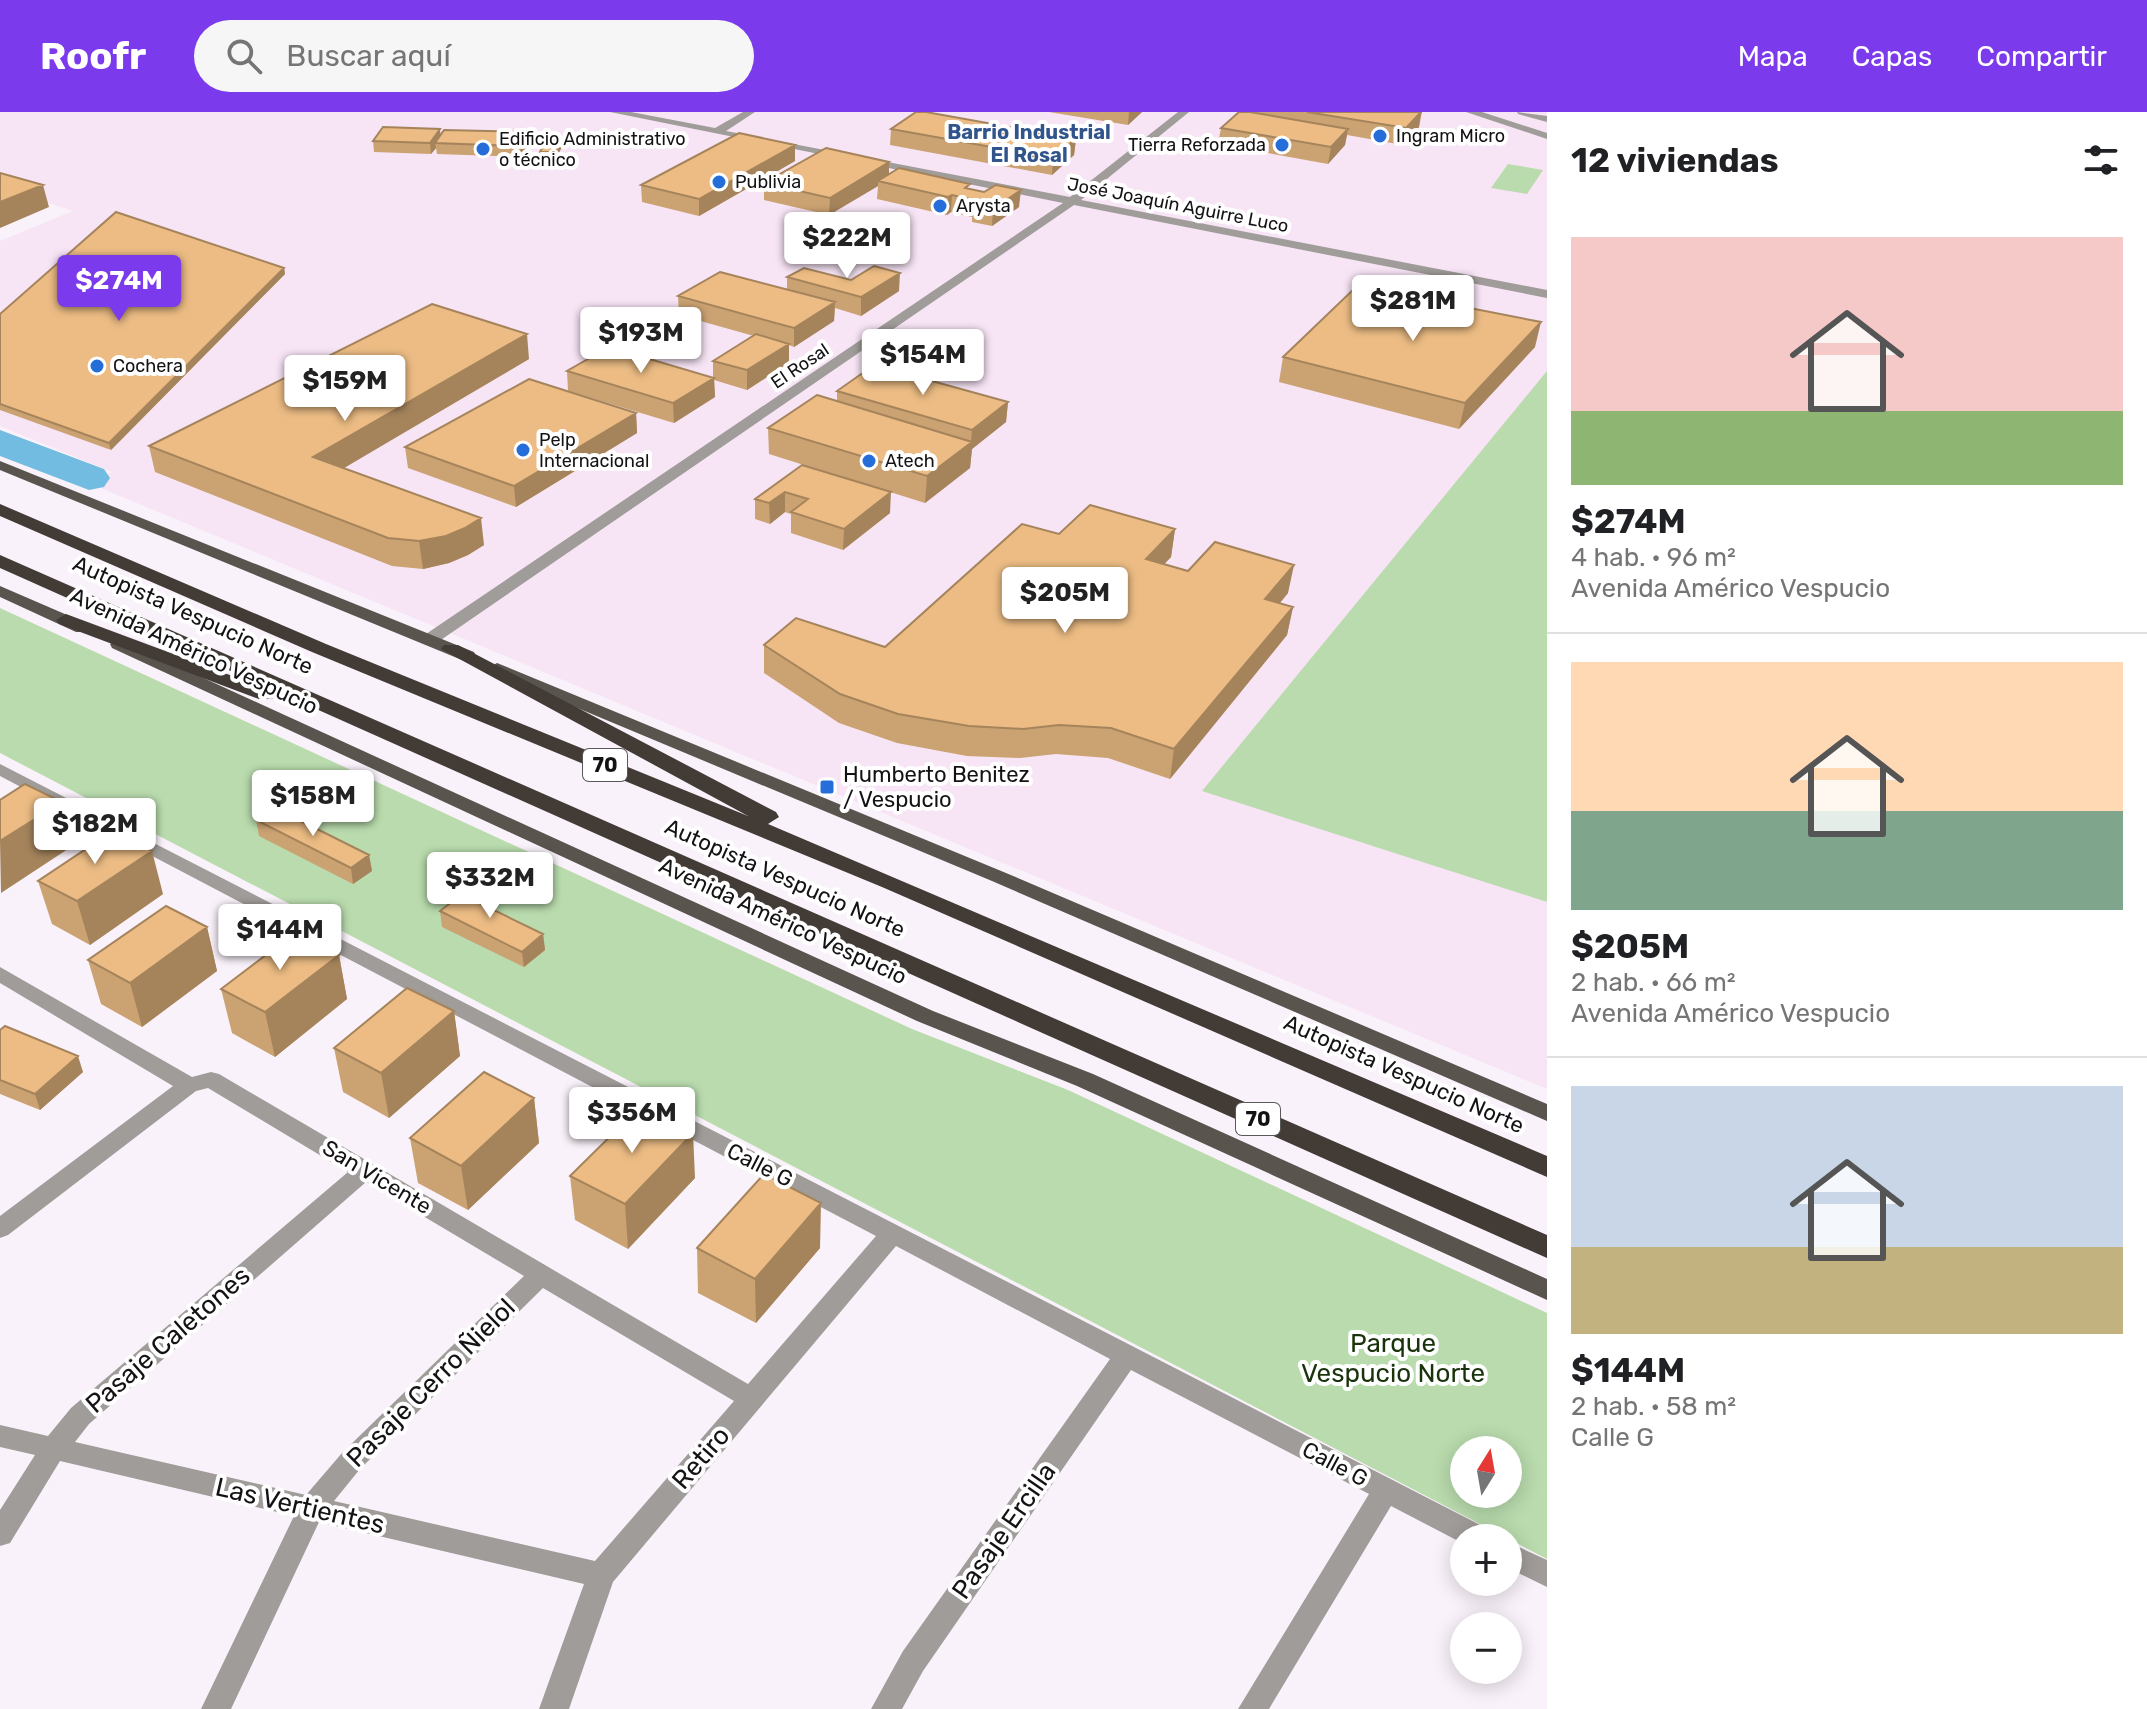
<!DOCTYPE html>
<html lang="es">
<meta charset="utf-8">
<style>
:root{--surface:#fff;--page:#f6f6f6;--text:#202124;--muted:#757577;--line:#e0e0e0;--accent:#7c3aed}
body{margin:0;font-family:Rubik,sans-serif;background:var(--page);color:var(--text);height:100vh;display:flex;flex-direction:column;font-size:30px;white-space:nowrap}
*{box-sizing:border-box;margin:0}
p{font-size:26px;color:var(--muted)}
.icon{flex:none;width:44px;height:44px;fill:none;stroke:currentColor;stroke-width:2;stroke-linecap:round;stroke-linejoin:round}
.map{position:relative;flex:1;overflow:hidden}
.drawer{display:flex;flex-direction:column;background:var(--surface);width:600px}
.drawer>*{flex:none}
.needle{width:52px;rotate:11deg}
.controls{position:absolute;left:1450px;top:1324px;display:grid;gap:16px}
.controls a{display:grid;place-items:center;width:72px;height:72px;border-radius:50%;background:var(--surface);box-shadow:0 4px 20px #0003;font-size:40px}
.price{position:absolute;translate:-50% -68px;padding:0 18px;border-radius:8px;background:#fff;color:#222;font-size:26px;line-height:52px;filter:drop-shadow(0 2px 4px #0008)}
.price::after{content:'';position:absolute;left:50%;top:48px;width:24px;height:18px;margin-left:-12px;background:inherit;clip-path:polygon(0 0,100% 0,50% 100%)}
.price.selected{background:var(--accent);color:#fff}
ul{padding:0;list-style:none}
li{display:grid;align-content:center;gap:16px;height:424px;padding:0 24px}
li+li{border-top:2px solid var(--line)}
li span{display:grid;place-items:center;height:248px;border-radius:0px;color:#555}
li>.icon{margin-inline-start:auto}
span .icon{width:144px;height:144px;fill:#fffc;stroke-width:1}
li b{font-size:34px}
h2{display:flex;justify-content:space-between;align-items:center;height:96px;padding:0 24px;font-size:34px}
header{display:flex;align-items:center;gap:48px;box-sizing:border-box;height:112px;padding:0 40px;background:var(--accent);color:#fff}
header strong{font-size:38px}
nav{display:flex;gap:44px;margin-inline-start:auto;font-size:28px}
.search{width:560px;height:72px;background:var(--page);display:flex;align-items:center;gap:20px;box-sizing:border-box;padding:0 28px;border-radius:44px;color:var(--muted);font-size:30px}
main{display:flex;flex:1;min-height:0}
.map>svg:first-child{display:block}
.industrial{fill:#f7e4f5}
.green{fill:#b9dbad;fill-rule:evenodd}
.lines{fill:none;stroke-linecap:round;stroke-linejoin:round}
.river{fill:#72bce1;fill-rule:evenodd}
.minor{fill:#9f9c99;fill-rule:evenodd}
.major{fill:#5a544f;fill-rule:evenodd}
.highway{fill:#423b36;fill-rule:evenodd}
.wall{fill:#cba272}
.shaded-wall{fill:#a5845c}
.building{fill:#ecbc84;stroke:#a5845c;stroke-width:2}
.poi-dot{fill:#256eda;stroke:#fff;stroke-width:3}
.labels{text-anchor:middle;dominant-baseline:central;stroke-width:8;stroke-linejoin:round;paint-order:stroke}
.far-poi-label{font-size:18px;fill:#141214;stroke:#fff;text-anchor:start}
.far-street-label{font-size:18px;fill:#141214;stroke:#fff}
.far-neighbourhood-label{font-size:20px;font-weight:bold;fill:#30548b;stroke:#fff}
.shield{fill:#fff;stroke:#5a595a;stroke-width:2}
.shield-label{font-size:20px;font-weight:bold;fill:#141214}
.street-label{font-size:22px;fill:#141214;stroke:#fff}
.poi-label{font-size:22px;fill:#141214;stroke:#fff;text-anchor:start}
.near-street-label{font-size:26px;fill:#141214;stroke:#fff}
.near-park-label{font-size:26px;fill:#19340c;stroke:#fff}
</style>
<header>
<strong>Roofr</strong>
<div class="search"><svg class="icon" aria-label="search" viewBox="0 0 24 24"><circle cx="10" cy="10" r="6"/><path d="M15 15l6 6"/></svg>Buscar aquí</div>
<nav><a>Mapa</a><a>Capas</a><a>Compartir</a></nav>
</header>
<main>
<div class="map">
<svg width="1547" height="1597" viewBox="0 0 1547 1597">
<rect width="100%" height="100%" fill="#faf2fa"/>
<!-- industrial -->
<path class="industrial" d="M 0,0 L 1547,0 L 1547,977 L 91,372 L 112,360 L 0,314 L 0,129 L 73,99 L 0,75 Z"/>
<!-- green -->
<path class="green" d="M 1508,52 L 1543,58 L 1527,82 L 1491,76 Z
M 1547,259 L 1547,790 L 1202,679 Z
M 0,496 L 912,917 L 1068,978 L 1547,1201 L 1547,1447 L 0,641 ZM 1464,1338 L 1508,1338 L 1508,1382 L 1464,1382 Z"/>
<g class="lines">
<!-- river -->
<path class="river" d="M 0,318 L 104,357 L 110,366 L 104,375 L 89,378 L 0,344 Z"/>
<!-- minor -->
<path class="minor" d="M 610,0 L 631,0 L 715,16 L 743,0 L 755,0 L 726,19 L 1070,85 L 1178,0 L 1189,0 L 1081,88 L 1547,178 L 1547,186 L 1074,93 L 435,532 L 423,532 L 421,528 L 423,524 L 1063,91 Z
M 1466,0 L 1482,0 L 1547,21 L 1547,27 Z
M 1517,0 L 1547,4 L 1547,10 L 1518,2 Z
M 0,652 L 1488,1417 L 1492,1426 L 1464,1426 L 1464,1432 L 1391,1394 L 1269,1597 L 1238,1597 L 1369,1382 L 1131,1258 L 923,1559 L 902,1597 L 871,1597 L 903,1539 L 1110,1247 L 896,1134 L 613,1470 L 569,1597 L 539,1597 L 584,1472 L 319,1410 L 231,1597 L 201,1597 L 294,1404 L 60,1349 L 10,1431 L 0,1434 L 0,1398 L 35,1343 L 0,1335 L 0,1313 L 48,1324 L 71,1296 L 348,1060 L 208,976 L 196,979 L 8,1123 L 0,1126 L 0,1104 L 173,974 L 0,871 L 0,855 L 192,965 L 211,960 L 219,962 L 748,1272 L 876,1124 L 0,664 ZM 366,1070 L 524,1164 L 342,1341 L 306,1383 L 75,1330 L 89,1312 ZM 543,1176 L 734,1289 L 595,1449 L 334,1389 L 360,1357 Z
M 1508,1430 L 1547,1448 L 1547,1475 L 1508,1456 Z"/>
<!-- major -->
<path class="major" d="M 0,349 L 474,540 L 476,544 L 468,549 L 462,548 L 0,358 Z
M 0,474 L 88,512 L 90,516 L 88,520 L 76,520 L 0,485 Z
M 118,527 L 933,899 L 1093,962 L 1547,1167 L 1547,1188 L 1077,974 L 917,909 L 112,536 L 110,532 Z
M 497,551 L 1006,761 L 1547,992 L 1547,1009 L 992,769 L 491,560 L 488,556 Z"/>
<!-- highway -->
<path class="highway" d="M 0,392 L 326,532 L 748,704 L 441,537 L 444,533 L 458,533 L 776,700 L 779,705 L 768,712 L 1547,1044 L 1547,1065 L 882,775 L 312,540 L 0,404 Z
M 0,443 L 1547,1123 L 1547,1146 L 0,456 Z
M 66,502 L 273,579 L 276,583 L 273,587 L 259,587 L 59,512 L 56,508 Z"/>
</g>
<!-- wall -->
<path class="wall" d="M 1049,0 L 1142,0 L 1128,13 Z
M 1239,0 L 1422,0 L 1419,15 L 1403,33 L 1347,23 L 1345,33 L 1328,52 L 1218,32 L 1221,16 Z
M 891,17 L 1076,27 L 1074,43 L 1052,63 L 890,33 Z
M 440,23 L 528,32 L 521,45 L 437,42 L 436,36 L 431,42 L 374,40 L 373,29 Z
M 562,27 L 563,33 L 556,46 L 541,45 L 540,40 Z
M 795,49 L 699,104 L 642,90 L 641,73 Z
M 889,63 L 970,77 L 1019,95 L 992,114 L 972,110 L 972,105 L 951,100 L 947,103 L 877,87 L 878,74 L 829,103 L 764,88 L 764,71 Z
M 284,156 L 285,162 L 111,338 L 0,298 L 0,202 Z
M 787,165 L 851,168 L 899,179 L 861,204 L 835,196 L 834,209 L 794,235 L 789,233 L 789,251 L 747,278 L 714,268 L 715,285 L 674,311 L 568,279 L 567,259 L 713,265 L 713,249 L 754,224 L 679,203 L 678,184 L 787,178 Z
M 1535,235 L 1459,317 L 1279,270 L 1283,245 Z
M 529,247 L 343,356 L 484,433 L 468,443 L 449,451 L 423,457 L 392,454 L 155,360 L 149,334 Z
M 837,279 L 1008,290 L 1006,310 L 972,337 L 970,356 L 925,391 L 769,342 L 768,316 L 837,289 Z
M 636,301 L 637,321 L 516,395 L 408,356 L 405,335 Z
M 802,353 L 890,401 L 843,438 L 791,421 L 791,402 L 785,400 L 770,412 L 755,407 L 755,387 Z
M 1175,417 L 1171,445 L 1164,452 L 1188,459 L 1288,481 L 1280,491 L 1293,495 L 1287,523 L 1170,667 L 1108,646 L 1056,642 L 1020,646 L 967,644 L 897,631 L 839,611 L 764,561 L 764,533 L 885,535 L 1059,422 Z
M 256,708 L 369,743 L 372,759 L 353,772 L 259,724 Z
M 38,769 L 163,782 L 90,833 L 52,812 Z
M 493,791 L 488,795 L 543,822 L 545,838 L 524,855 L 442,815 L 440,799 Z
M 207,815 L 217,859 L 142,915 L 101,892 L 88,848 Z
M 339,843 L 347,887 L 275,945 L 232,921 L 221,877 Z
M 454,899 L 460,944 L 389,1006 L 343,980 L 334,936 Z
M 0,918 L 83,960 L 40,998 L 0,982 Z
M 534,986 L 539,1031 L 468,1098 L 418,1071 L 410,1026 Z
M 570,1064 L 695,1066 L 628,1137 L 575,1108 Z
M 697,1136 L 820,1136 L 756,1211 L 698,1181 Z"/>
<!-- shaded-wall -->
<path class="shaded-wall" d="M 1129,0 L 1142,0 L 1128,13 Z
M 1421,0 L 1419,15 L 1403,33 L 1406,16 Z
M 440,17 L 441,28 L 435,31 L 436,36 L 431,42 L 430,31 Z
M 1348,17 L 1345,33 L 1328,52 L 1331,35 Z
M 528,20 L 528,32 L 521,45 L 520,34 Z
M 562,27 L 563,33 L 556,46 L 555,40 Z
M 1076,27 L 1074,43 L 1052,63 L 1053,46 Z
M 795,33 L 795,49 L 699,104 L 699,87 Z
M 889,50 L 889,67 L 878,69 L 878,74 L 829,103 L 830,86 Z
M 43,73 L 49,95 L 0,116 L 0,90 Z
M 1021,78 L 1019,95 L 992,114 L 993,97 Z
M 952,83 L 951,100 L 947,103 L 948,85 Z
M 284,156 L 285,162 L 111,338 L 109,331 Z
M 900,161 L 899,179 L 861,204 L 861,185 Z
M 835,190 L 834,209 L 794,235 L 794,216 Z
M 1541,210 L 1535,235 L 1459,317 L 1465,291 Z
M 527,222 L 529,247 L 317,372 L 313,345 Z
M 789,232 L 789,251 L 747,278 L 747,258 Z
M 714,266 L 715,285 L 674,311 L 673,291 Z
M 1008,290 L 1006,310 L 972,337 L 970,356 L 925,391 L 927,364 L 971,330 L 972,318 Z
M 636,301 L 637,321 L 516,395 L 514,374 Z
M 785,380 L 785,400 L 770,412 L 769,391 Z
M 891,380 L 890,401 L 843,438 L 844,417 Z
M 481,406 L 484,433 L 468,443 L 449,451 L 423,457 L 419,429 Z
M 1175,417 L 1171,445 L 1142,475 L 1146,447 Z
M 1294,453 L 1288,481 L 1260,515 L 1265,487 Z
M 1293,495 L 1287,523 L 1170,667 L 1174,637 Z
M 62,690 L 74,733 L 1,781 L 0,729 Z
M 152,739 L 163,782 L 90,833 L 77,789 Z
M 369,743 L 372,759 L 353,772 L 351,756 Z
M 491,776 L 493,791 L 477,804 L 475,789 Z
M 207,815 L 217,859 L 142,915 L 130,871 Z
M 543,822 L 545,838 L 524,855 L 522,840 Z
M 339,843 L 347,887 L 275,945 L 265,900 Z
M 454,899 L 460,944 L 389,1006 L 381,961 Z
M 78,944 L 83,960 L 40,998 L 35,982 Z
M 534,986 L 539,1031 L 468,1098 L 461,1054 Z
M 693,1021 L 695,1066 L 628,1137 L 625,1092 Z
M 821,1091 L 820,1136 L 756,1211 L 755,1167 Z"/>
<!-- building -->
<path class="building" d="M 916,0 L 926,0 L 1076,27 L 1053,46 L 891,17 Z
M 1239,0 L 1250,0 L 1348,17 L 1331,35 L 1221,16 Z
M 1307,0 L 1421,0 L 1406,16 Z
M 383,15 L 440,17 L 430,31 L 373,29 Z
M 444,18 L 528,20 L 520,34 L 435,31 Z
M 739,21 L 795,33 L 699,87 L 641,73 Z
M 547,27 L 562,27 L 555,40 L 540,40 Z
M 826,36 L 889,50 L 830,86 L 764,71 Z
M 899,56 L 970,72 L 965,76 L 984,80 L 996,73 L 1021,78 L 993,97 L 973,92 L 979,89 L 952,83 L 948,85 L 878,69 Z
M 0,61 L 43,73 L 0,90 Z
M 116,100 L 284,156 L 109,331 L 0,292 L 0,202 Z
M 874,154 L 900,161 L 861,185 L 787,165 L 804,156 L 851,168 Z
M 720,160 L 835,190 L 794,216 L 678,184 Z
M 1357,174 L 1541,210 L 1465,291 L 1283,245 Z
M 432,192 L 527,222 L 313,345 L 481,406 L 465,416 L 446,424 L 419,429 L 388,426 L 149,334 Z
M 756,222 L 789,232 L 747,258 L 713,249 Z
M 609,235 L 714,266 L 673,291 L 567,259 Z
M 874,253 L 1008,290 L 972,318 L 837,279 Z
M 529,267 L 636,301 L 514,374 L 405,335 Z
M 817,283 L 972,330 L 927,364 L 768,316 Z
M 802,353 L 891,380 L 844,417 L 791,400 L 808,387 L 785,380 L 769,391 L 755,387 Z
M 1090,393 L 1175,417 L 1146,447 L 1188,459 L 1215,430 L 1294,453 L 1265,487 L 1293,495 L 1174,637 L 1111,616 L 1059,613 L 1023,617 L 969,614 L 898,602 L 840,582 L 764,533 L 796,506 L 885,535 L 1022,412 L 1059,422 Z
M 25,672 L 62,690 L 0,729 L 0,688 Z
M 275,696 L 369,743 L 351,756 L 256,708 Z
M 113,719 L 152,739 L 77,789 L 38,769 Z
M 479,769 L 491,776 L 475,789 L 543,822 L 522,840 L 440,799 Z
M 166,794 L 207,815 L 130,871 L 88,848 Z
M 295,821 L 339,843 L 265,900 L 221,877 Z
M 407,876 L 454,899 L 381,961 L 334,936 Z
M 5,914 L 78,944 L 35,982 L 0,968 L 0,918 Z
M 484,960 L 534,986 L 461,1054 L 410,1026 Z
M 640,995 L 693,1021 L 625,1092 L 570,1064 Z
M 764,1062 L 821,1091 L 755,1167 L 697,1136 Z"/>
<!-- markers -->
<g class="poi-dot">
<circle cx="1380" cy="24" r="8"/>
<circle cx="1282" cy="33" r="8"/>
<circle cx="483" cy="37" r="8"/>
<circle cx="719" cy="70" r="8"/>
<circle cx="940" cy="94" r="8"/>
<circle cx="97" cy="254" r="8"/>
<circle cx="523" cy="338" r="8"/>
<circle cx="869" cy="349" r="8"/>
<rect x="819" y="667" width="16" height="16" rx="4"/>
</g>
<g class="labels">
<!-- far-poi labels -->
<g class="far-poi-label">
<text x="1396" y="24">Ingram Micro</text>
<text x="499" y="27">Edificio Administrativo<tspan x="499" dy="21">o técnico</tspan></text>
<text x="1266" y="33" text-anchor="end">Tierra Reforzada</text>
<text x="735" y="70">Publivia</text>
<text x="956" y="94">Arysta</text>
<text x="113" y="254">Cochera</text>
<text x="539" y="328">Pelp<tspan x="539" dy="21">Internacional</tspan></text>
<text x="885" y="349">Atech</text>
</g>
<!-- far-street labels -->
<g class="far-street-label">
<text transform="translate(1178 93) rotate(11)">José Joaquín Aguirre Luco</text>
<text transform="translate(800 254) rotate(-34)">El Rosal</text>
</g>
<!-- far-neighbourhood labels -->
<g class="far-neighbourhood-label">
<text x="1029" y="20">Barrio Industrial<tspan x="1029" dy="23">El Rosal</tspan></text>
</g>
<!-- shield labels -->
<g class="shield">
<rect x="583" y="637" width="44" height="32" rx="6"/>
<rect x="1236" y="991" width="44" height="32" rx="6"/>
</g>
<g class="shield-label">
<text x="605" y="653">70</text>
<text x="1258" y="1007">70</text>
</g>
<!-- street labels -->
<g class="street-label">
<text transform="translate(193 503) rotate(24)">Autopista Vespucio Norte</text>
<text transform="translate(194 539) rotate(25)">Avenida Américo Vespucio</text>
<text transform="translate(785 766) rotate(24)">Autopista Vespucio Norte</text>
<text transform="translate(783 809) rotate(25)">Avenida Américo Vespucio</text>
<text transform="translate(1404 962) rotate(24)">Autopista Vespucio Norte</text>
<text transform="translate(760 1053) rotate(27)">Calle G</text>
<text transform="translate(377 1065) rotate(31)">San Vicente</text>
<text transform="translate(1335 1352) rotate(28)">Calle G</text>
</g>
<!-- poi labels -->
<g class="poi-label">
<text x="843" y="662">Humberto Benitez<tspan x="843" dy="25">/ Vespucio</tspan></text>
</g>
<!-- near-street labels -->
<g class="near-street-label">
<text transform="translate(168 1228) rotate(-41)">Pasaje Caletones</text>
<text transform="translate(431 1271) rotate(-45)">Pasaje Cerro Ñielol</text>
<text transform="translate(701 1346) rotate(-49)">Retiro</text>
<text transform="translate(300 1394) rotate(13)">Las Vertientes</text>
<text transform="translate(1004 1419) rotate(-55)">Pasaje Ercilla</text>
</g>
<!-- near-park labels -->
<g class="near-park-label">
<text x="1393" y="1231">Parque<tspan x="1393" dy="30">Vespucio Norte</tspan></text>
</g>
</g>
</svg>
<div class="controls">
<a><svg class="needle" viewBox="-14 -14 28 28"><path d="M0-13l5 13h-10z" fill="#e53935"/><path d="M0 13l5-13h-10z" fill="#757577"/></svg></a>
<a>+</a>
<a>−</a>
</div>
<b class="price" style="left:847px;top:168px">$222M</b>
<b class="price selected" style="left:119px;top:211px">$274M</b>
<b class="price" style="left:1413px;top:231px">$281M</b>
<b class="price" style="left:641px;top:263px">$193M</b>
<b class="price" style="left:923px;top:285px">$154M</b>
<b class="price" style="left:345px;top:311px">$159M</b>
<b class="price" style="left:1065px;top:523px">$205M</b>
<b class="price" style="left:313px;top:726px">$158M</b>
<b class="price" style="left:95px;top:754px">$182M</b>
<b class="price" style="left:490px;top:808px">$332M</b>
<b class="price" style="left:280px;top:860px">$144M</b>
<b class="price" style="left:632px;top:1043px">$356M</b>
</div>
<section class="drawer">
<h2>12 viviendas<svg class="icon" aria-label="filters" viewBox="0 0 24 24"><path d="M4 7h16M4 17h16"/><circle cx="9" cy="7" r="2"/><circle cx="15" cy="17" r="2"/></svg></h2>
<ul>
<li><span style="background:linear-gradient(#f6c9c9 70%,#8fb573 0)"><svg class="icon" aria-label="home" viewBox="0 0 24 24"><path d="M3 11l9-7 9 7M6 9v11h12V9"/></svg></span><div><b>$274M</b><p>4 hab. · 96 m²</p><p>Avenida Américo Vespucio</p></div></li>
<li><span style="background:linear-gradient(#ffd9b3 60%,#7fa58c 0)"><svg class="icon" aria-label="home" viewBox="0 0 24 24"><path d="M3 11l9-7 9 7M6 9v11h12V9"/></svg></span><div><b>$205M</b><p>2 hab. · 66 m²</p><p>Avenida Américo Vespucio</p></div></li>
<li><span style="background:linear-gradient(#c9d6e8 65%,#c2b280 0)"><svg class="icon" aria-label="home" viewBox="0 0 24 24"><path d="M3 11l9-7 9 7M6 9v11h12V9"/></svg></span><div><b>$144M</b><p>2 hab. · 58 m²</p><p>Calle G</p></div></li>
</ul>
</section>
</main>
